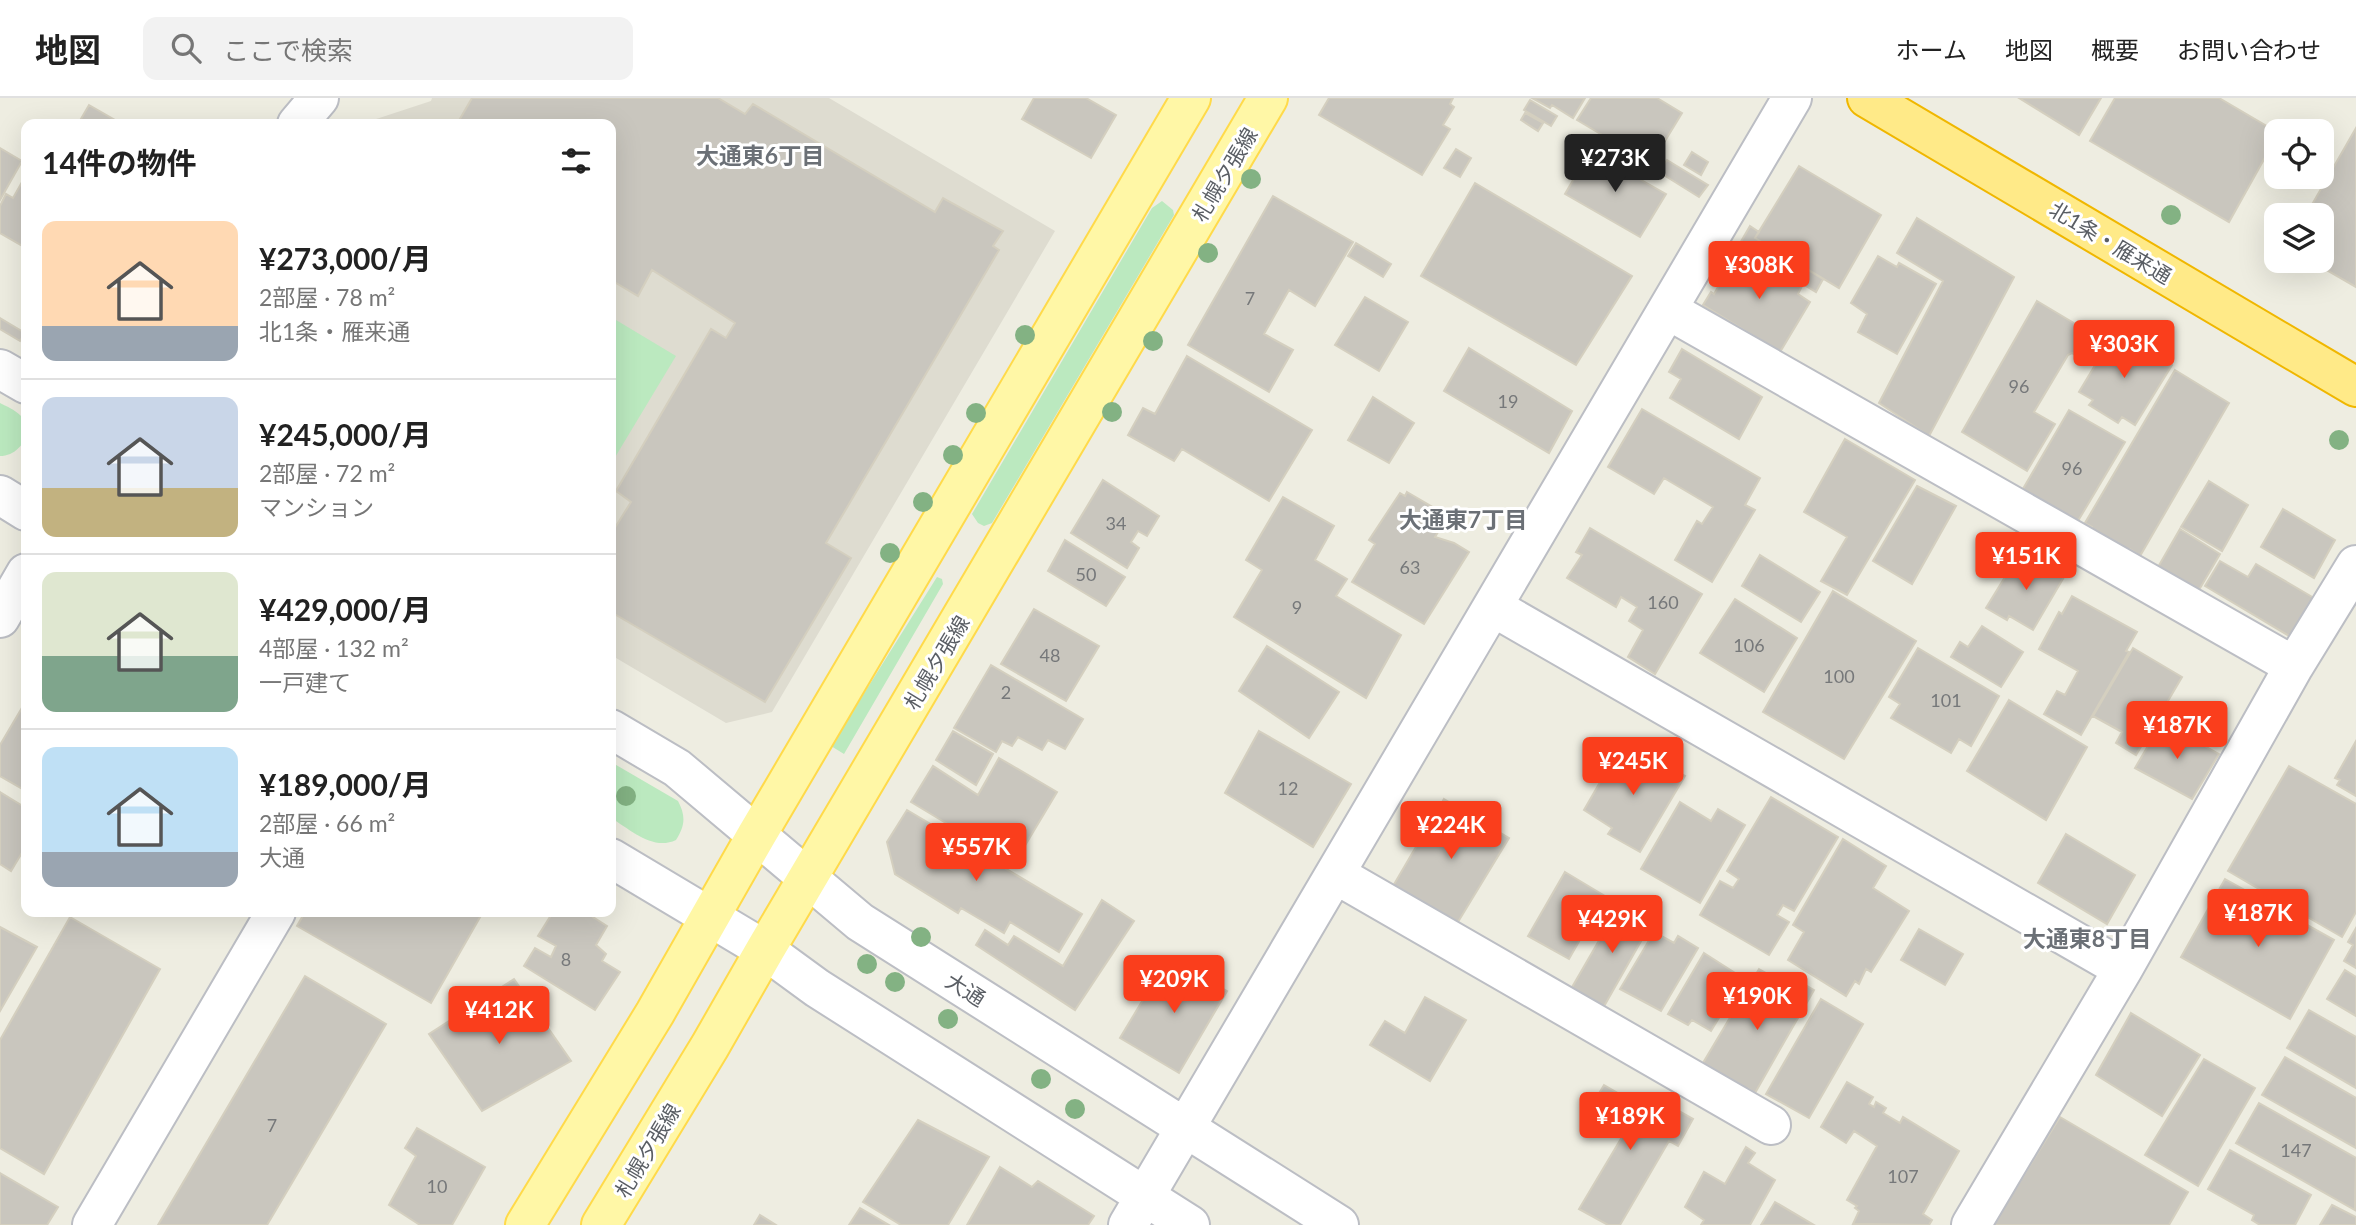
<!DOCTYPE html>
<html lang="ja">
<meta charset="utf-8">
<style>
:root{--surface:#fff;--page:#f2f2f2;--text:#222;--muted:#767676;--line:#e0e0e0;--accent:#fa3e1c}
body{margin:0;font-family:Lato,"Noto Sans JP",sans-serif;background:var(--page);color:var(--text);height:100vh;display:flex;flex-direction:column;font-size:26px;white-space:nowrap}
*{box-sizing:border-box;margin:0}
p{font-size:23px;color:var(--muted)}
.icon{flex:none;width:38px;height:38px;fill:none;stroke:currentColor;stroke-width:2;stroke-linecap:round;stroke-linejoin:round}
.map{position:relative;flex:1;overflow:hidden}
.details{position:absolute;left:21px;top:21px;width:595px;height:798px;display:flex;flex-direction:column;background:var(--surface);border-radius:14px;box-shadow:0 7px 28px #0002}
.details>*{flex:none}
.fabs{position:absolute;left:2264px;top:21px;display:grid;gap:14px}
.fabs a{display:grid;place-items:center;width:70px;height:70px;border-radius:14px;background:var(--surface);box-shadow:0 7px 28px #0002;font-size:35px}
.price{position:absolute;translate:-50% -60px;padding:0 16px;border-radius:7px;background:var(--accent);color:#fff;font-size:23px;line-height:46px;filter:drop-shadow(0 2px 4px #0008)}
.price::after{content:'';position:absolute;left:50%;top:42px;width:21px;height:16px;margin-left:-10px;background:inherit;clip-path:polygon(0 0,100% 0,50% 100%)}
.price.on{background:#222;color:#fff}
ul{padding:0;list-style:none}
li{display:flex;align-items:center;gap:21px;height:175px;padding:0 21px}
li+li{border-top:2px solid var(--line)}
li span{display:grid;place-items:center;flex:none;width:196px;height:140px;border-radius:14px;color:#555}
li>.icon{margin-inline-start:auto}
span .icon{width:84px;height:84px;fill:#fffc;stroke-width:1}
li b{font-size:30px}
h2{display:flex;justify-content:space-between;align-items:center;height:84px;padding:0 21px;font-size:30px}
header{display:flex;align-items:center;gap:42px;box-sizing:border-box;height:98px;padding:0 35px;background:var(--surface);border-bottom:2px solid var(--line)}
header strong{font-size:33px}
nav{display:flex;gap:38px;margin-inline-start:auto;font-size:24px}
.search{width:490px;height:63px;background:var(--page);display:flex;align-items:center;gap:18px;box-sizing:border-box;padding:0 24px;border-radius:14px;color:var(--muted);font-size:26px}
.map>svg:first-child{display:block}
.education{fill:#dedcd0}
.green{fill:#bbe9bf}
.building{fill:#c9c6be;stroke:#d4cfbf;stroke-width:2}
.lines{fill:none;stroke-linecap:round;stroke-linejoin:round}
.minor-casing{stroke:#bcbec4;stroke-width:42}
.major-casing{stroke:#ffda4a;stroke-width:42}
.highway-casing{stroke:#f0b700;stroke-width:42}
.minor{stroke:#fff;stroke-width:38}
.major{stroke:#fff7a6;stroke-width:38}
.highway{stroke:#ffea88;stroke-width:38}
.tree{fill:#83b283}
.labels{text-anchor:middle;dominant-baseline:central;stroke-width:6;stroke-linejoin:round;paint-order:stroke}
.number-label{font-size:18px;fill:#76787a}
.street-label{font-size:21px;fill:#5a5e64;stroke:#fff}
.neighbourhood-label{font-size:23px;font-weight:bold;fill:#6b7076;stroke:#fff}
</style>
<header>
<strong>地図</strong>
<div class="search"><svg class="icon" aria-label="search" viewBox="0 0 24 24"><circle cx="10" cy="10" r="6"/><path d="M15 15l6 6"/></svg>ここで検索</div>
<nav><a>ホーム</a><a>地図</a><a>概要</a><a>お問い合わせ</a></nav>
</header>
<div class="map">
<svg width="2356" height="1127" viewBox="0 0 2356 1127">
<rect width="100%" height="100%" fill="#eeede1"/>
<!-- education -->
<path class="education" d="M 432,0 L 829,0 L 1055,133 L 772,614 L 726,625 L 611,557 L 611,26 L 361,26 L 431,3 Z"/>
<!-- green -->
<path class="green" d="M 1162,103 L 1173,112 L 1174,117 L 992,425 L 984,428 L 978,425 L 972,416 L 1152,110 Z
M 611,219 L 676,258 L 611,366 Z
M 0,305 C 6,308 15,312 20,317 C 36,333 20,358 0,358 Z
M 937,479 L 942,481 L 943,486 L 844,656 L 831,648 Z
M 611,664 L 678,703 C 686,718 685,728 676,742 C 653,753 631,732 611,720 Z"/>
<!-- building -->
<path class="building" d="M 472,0 L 718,0 L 745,16 L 753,6 L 935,114 L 943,100 L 1003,133 L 993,148 L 999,152 L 826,445 L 851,460 L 765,604 L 611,514 L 611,436 L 631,404 L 616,393 L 711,231 L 726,240 L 735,225 L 652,172 L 638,198 L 611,182 L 611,26 L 457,26 Z
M 1034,0 L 1086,0 L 1116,17 L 1091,60 L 1022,21 Z
M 1329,0 L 1453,0 L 1450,6 L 1454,9 L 1443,27 L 1450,31 L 1422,77 L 1319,17 Z
M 1532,0 L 1585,0 L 1573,20 L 1552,7 L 1550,10 Z
M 1591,0 L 1657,0 L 1682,15 L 1651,66 L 1577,22 Z
M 2019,0 L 2101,0 L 2079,37 Z
M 2115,0 L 2219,0 L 2277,34 L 2277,38 L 2229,124 L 2090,43 Z
M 1530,2 L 1557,18 L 1551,28 L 1524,12 Z
M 89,7 L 122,26 L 78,26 Z
M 1525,15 L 1543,25 L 1538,33 L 1521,22 Z
M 2356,30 L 2356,189 L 2311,163 L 2322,163 L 2322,117 L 2306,117 Z
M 0,50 L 22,63 L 0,102 Z
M 1456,51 L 1471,60 L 1460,79 L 1444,70 Z
M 1590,53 L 1666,96 L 1640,139 L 1565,96 Z
M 1692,54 L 1708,64 L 1701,77 L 1684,67 Z
M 1667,62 L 1708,87 L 1699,99 L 1659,74 Z
M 1799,68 L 1881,117 L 1839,190 L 1755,140 Z
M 26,77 L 26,150 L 0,135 L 0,108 L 6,96 L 13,100 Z
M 1475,85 L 1632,178 L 1576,267 L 1421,178 Z
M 1273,98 L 1353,144 L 1315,208 L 1289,192 L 1264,236 L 1293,252 L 1269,294 L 1188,247 Z
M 1917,120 L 2014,179 L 1929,338 L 1879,305 L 1943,183 L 1897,155 Z
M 1750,128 L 1759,134 L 1755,140 L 1823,181 L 1816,194 L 1739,147 Z
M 1356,145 L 1391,166 L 1383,179 L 1348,158 Z
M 1739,152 L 1802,188 L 1798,196 L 1810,204 L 1780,254 L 1703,207 L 1711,194 L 1714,196 Z
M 1878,158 L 1897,169 L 1899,165 L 1936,186 L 1897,256 L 1858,234 L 1867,216 L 1851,205 Z
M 1365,199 L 1408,224 L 1379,273 L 1335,247 Z
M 2037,203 L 2099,240 L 2085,262 L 2072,255 L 2068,257 L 2034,314 L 2055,326 L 2027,373 L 1962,334 Z
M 0,220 L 25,235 L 20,243 L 0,231 Z
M 2115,234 L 2172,267 L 2135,327 L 2122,319 L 2118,325 L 2089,307 L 2093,302 L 2079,294 Z
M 1469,250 L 1572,313 L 1549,355 L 1444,293 Z
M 1682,251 L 1762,299 L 1739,341 L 1670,300 L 1681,281 L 1669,274 Z
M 1187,258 L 1312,332 L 1269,403 L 1182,351 L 1174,363 L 1128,337 L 1143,310 L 1155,316 Z
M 2175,272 L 2229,305 L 2140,458 L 2130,451 L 2126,456 L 2090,435 L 2092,429 L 2085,425 Z
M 1373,299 L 1414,325 L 1389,365 L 1348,342 Z
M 1642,311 L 1760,380 L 1745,407 L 1755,412 L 1712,484 L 1675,462 L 1697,423 L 1702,426 L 1713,409 L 1664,380 L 1654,396 L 1608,369 Z
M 2069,312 L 2125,344 L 2075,428 L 2020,396 Z
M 1845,341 L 1915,382 L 1847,497 L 1821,483 L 1847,439 L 1804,414 Z
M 1103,382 L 1159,418 L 1147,438 L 1138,433 L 1131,444 L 1139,450 L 1127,470 L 1071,435 Z
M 2209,383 L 2248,407 L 2222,453 L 2181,429 Z
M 1917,388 L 1956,408 L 1912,486 L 1873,463 Z
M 1407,394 L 1448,418 L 1435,439 L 1454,445 L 1469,454 L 1424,526 L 1352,484 L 1375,446 L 1369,442 L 1400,395 L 1405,398 Z
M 1283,399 L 1334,428 L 1315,462 L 1347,481 L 1336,498 L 1401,537 L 1366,600 L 1234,519 L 1262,472 L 1246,462 Z
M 2283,411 L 2335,442 L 2314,480 L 2261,449 Z
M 1590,430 L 1702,496 L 1655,576 L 1628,559 L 1643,532 L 1629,523 L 1637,509 L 1621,499 L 1616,509 L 1567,480 L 1582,457 L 1576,454 Z
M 2180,431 L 2220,456 L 2199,492 L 2158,469 Z
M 1065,442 L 1125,479 L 1106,508 L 1048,473 Z
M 2019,456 L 2036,466 L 2039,461 L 2064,479 L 2033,532 L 2009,518 L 2007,522 L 1986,510 Z
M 1760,457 L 1820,494 L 1801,524 L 1742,488 Z
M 2220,463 L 2248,479 L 2256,466 L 2314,500 L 2291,539 L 2205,488 Z
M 1833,493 L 1916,543 L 1844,661 L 1763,614 Z
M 2072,498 L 2137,534 L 2126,553 L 2129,554 L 2081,637 L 2044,616 L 2057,593 L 2065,597 L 2078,573 L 2039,551 L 2059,514 L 2062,516 Z
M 1735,501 L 1797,540 L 1764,594 L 1700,555 Z
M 1034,511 L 1099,548 L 1066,603 L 1001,566 Z
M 1982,528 L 2023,554 L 2001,589 L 1951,559 L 1960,544 L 1968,549 Z
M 1267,548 L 1339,594 L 1309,640 L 1239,593 Z
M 1918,550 L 1999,598 L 1971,648 L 1959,641 L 1951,655 L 1891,620 L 1900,606 L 1889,599 Z
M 2133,550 L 2182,579 L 2136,657 L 2116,645 L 2122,634 L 2093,618 Z
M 991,567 L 1083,621 L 1065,651 L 1048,642 L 1042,652 L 1018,639 L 1012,648 L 1002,643 L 996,654 L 954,630 Z
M 2009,602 L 2087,649 L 2046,722 L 1967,673 Z
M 26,603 L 26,693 L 0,678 L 0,647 Z
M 2162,624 L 2219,656 L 2192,701 L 2135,670 Z
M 953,633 L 993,656 L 976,687 L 936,662 Z
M 1259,633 L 1351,686 L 1313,749 L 1225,695 Z
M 2356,643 L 2356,698 L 2337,687 L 2340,682 L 2335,680 Z
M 1621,648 L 1658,669 L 1661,665 L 1685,678 L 1640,754 L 1608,736 L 1612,730 L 1584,712 Z
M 999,660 L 1057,694 L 1014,766 L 911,704 L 933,668 L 978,697 Z
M 2289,668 L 2356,706 L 2356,814 L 2342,839 L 2228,773 Z
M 0,694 L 26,710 L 26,748 L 11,773 L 0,766 Z
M 1771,699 L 1838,739 L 1794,813 L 1783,807 L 1777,817 L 1789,824 L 1769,857 L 1700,817 L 1720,783 L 1733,790 L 1739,781 L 1727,773 Z
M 1444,701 L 1509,740 L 1458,824 L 1393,788 Z
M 1680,704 L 1711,723 L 1718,711 L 1745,727 L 1700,805 L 1641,771 Z
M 907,712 L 1082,816 L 1059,854 L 1010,824 L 1004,835 L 961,810 L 958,815 L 895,776 L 887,744 Z
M 2066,736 L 2135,777 L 2107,826 L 2038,785 Z
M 1843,741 L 1886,768 L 1873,790 L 1909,813 L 1871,874 L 1866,871 L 1859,886 L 1855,883 L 1846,898 L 1788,862 L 1804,834 L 1793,827 Z
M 1565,774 L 1605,798 L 1569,861 L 1528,838 Z
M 2225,781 L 2334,842 L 2290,921 L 2181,859 Z
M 1102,802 L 1134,823 L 1075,912 L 976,847 L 985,832 L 1008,847 L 1014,838 L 1063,868 Z
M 1622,803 L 1653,822 L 1603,910 L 1571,891 Z
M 305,814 L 483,814 L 431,905 L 297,828 Z
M 553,814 L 585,814 L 607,828 L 596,847 L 606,856 L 602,863 L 620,874 L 595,912 L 524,868 L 535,850 L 551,859 L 556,848 L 538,838 Z
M 70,819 L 160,871 L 44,1076 L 0,1050 L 0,942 Z
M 0,829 L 37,849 L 0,913 Z
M 2356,830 L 2356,870 L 2344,863 L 2353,847 L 2348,844 Z
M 1919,831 L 1963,856 L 1945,887 L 1901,862 Z
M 1654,834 L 1674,845 L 1678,838 L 1698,850 L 1661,913 L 1620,891 Z
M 1704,855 L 1743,880 L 1711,933 L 1692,922 L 1688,927 L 1668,916 Z
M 1168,860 L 1227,893 L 1179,975 L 1120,940 Z
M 1759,871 L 1785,886 L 1790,878 L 1814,892 L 1755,995 L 1749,991 L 1746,997 L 1700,970 Z
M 2345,872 L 2356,879 L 2356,918 L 2327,901 Z
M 305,878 L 386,926 L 267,1127 L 158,1127 Z
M 514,881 L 571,963 L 482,1013 L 429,936 Z
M 1425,899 L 1466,922 L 1430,983 L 1370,947 L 1385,923 L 1405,935 Z
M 1821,901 L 1863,926 L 1809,1020 L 1766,996 Z
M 2309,912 L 2356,939 L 2356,990 L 2287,950 Z
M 2131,915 L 2200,957 L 2162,1018 L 2096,977 Z
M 2285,959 L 2356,1000 L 2356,1050 L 2262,997 Z
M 2204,961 L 2255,990 L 2198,1088 L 2145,1057 Z
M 1847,984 L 1873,999 L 1869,1006 L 1874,1009 L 1876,1004 L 1886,1010 L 1883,1015 L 1900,1025 L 1903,1019 L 1959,1053 L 1923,1116 L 1932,1122 L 1929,1127 L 1853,1126 L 1859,1113 L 1855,1110 L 1857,1108 L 1847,1102 L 1877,1048 L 1854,1033 L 1846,1045 L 1821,1029 Z
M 1604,987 L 1656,1017 L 1663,1004 L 1693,1021 L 1678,1048 L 1669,1043 L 1620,1127 L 1608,1127 L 1579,1111 L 1622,1039 L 1586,1017 Z
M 2259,1005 L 2356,1060 L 2355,1112 L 2236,1045 Z
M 2060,1019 L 2188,1094 L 2169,1127 L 1993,1127 Z
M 918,1022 L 989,1059 L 948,1127 L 901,1127 L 863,1104 Z
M 417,1030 L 485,1069 L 452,1127 L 420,1127 L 389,1107 L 416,1058 L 405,1050 Z
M 1746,1049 L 1755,1055 L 1748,1065 L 1775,1082 L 1750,1127 L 1701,1127 L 1704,1122 L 1685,1109 L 1704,1074 L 1725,1086 Z
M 2230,1052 L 2311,1097 L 2295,1127 L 2260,1127 L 2252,1122 L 2254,1117 L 2208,1091 Z
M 1000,1069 L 1032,1089 L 1038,1083 L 1094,1118 L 1088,1127 L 967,1127 Z
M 0,1075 L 58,1109 L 47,1127 L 0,1127 Z
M 1775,1104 L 1814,1127 L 1761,1127 Z
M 2332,1107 L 2356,1119 L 2356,1127 L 2320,1127 Z
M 860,1110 L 889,1127 L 849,1127 Z
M 760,1117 L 776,1127 L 754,1127 Z"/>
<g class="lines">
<defs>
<path id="minor" d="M 297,26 L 319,0
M 1668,212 L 2294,568
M 0,271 L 26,286
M 0,397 L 26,413
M 1493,509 L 2123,871
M 0,520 L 26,475
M 611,631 L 677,670 L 860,824 L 1339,1127
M 611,760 L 765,852 L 817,890 L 1190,1127
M 1335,776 L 1771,1027
M 92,1127 L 276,814
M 1128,1127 L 1792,0
M 1971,1127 L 2123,871 L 2294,568 L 2356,467"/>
<path id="major" d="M 525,1127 L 655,915 L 756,738 L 1191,0
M 601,1127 L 710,948 L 765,852 L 1268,0"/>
<path id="highway" d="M 1867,0 L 2356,289"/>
</defs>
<!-- minor casing -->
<use href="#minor" class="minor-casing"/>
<!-- major casing -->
<use href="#major" class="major-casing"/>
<!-- highway casing -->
<use href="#highway" class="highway-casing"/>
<!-- minor -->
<use href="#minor" class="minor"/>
<!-- major -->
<use href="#major" class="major"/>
<!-- highway -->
<use href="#highway" class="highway"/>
</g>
<!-- trees -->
<g class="tree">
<circle cx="1251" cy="81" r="10"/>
<circle cx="2171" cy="117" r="10"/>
<circle cx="1208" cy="155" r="10"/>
<circle cx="1025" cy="237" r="10"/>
<circle cx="1153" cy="243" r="10"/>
<circle cx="1112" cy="314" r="10"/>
<circle cx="976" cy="315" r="10"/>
<circle cx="2339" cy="342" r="10"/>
<circle cx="953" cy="357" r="10"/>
<circle cx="923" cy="404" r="10"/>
<circle cx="890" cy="455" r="10"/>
<circle cx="626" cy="698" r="10"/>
<circle cx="921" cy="839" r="10"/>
<circle cx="867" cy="866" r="10"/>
<circle cx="895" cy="884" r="10"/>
<circle cx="948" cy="921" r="10"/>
<circle cx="1041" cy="981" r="10"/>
<circle cx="1075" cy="1011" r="10"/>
</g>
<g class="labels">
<!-- number labels -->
<g class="number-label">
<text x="1250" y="200">7</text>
<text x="2019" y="288">96</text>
<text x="1508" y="303">19</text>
<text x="2072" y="370">96</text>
<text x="1116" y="425">34</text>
<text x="1410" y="469">63</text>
<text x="1086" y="476">50</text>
<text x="1663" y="504">160</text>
<text x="1297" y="509">9</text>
<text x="1749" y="547">106</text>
<text x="1050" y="557">48</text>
<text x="1839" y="578">100</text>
<text x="1006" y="594">2</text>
<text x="1946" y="602">101</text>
<text x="1288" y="690">12</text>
<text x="566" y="861">8</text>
<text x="272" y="1027">7</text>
<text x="2296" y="1052">147</text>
<text x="1903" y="1078">107</text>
<text x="437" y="1088">10</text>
</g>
<!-- street labels -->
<g class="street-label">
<text transform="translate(1224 76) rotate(-59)">札幌夕張線</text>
<text transform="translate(2111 144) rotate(31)">北1条・雁来通</text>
<text transform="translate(936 564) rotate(-59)">札幌夕張線</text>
<text transform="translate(966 891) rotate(32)">大通</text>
<text transform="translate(647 1052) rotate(-59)">札幌夕張線</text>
</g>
<!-- neighbourhood labels -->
<g class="neighbourhood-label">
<text x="760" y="57">大通東6丁目</text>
<text x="1463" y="421">大通東7丁目</text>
<text x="2087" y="840">大通東8丁目</text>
</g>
</g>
</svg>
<div class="fabs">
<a><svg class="icon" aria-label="locate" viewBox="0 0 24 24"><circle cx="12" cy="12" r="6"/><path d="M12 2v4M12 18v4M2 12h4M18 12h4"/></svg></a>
<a><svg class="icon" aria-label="layers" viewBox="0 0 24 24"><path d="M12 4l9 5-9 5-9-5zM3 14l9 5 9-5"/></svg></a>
</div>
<b class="price on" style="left:1615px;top:96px">¥273K</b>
<b class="price" style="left:1759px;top:203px">¥308K</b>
<b class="price" style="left:2124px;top:282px">¥303K</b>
<b class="price" style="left:2026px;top:494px">¥151K</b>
<b class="price" style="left:2177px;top:663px">¥187K</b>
<b class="price" style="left:1633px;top:699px">¥245K</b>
<b class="price" style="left:1451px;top:763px">¥224K</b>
<b class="price" style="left:976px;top:785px">¥557K</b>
<b class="price" style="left:2258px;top:851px">¥187K</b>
<b class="price" style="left:1612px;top:857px">¥429K</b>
<b class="price" style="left:1174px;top:917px">¥209K</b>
<b class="price" style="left:1757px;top:934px">¥190K</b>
<b class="price" style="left:499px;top:948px">¥412K</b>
<b class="price" style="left:1630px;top:1054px">¥189K</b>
<section class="details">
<h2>14件の物件<svg class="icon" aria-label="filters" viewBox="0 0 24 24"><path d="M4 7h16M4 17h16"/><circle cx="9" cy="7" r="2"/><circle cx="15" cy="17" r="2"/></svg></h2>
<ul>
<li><span style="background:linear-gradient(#ffd9b3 75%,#9aa5b1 0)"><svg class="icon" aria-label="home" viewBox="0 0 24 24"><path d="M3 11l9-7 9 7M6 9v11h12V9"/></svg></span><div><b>¥273,000/月</b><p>2部屋 · 78 m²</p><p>北1条・雁来通</p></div></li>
<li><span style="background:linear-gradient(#c9d6e8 65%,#c2b280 0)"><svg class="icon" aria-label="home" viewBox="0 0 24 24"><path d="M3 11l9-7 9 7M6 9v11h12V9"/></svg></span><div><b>¥245,000/月</b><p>2部屋 · 72 m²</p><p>マンション</p></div></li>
<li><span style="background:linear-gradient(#dfe7d0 60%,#7fa58c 0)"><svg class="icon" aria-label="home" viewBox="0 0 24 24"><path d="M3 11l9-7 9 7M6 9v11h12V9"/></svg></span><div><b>¥429,000/月</b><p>4部屋 · 132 m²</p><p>一戸建て</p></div></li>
<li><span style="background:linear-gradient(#bfe0f5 75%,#9aa5b1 0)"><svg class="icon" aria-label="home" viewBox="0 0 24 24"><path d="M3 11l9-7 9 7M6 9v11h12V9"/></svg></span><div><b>¥189,000/月</b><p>2部屋 · 66 m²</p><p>大通</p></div></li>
</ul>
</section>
</div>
